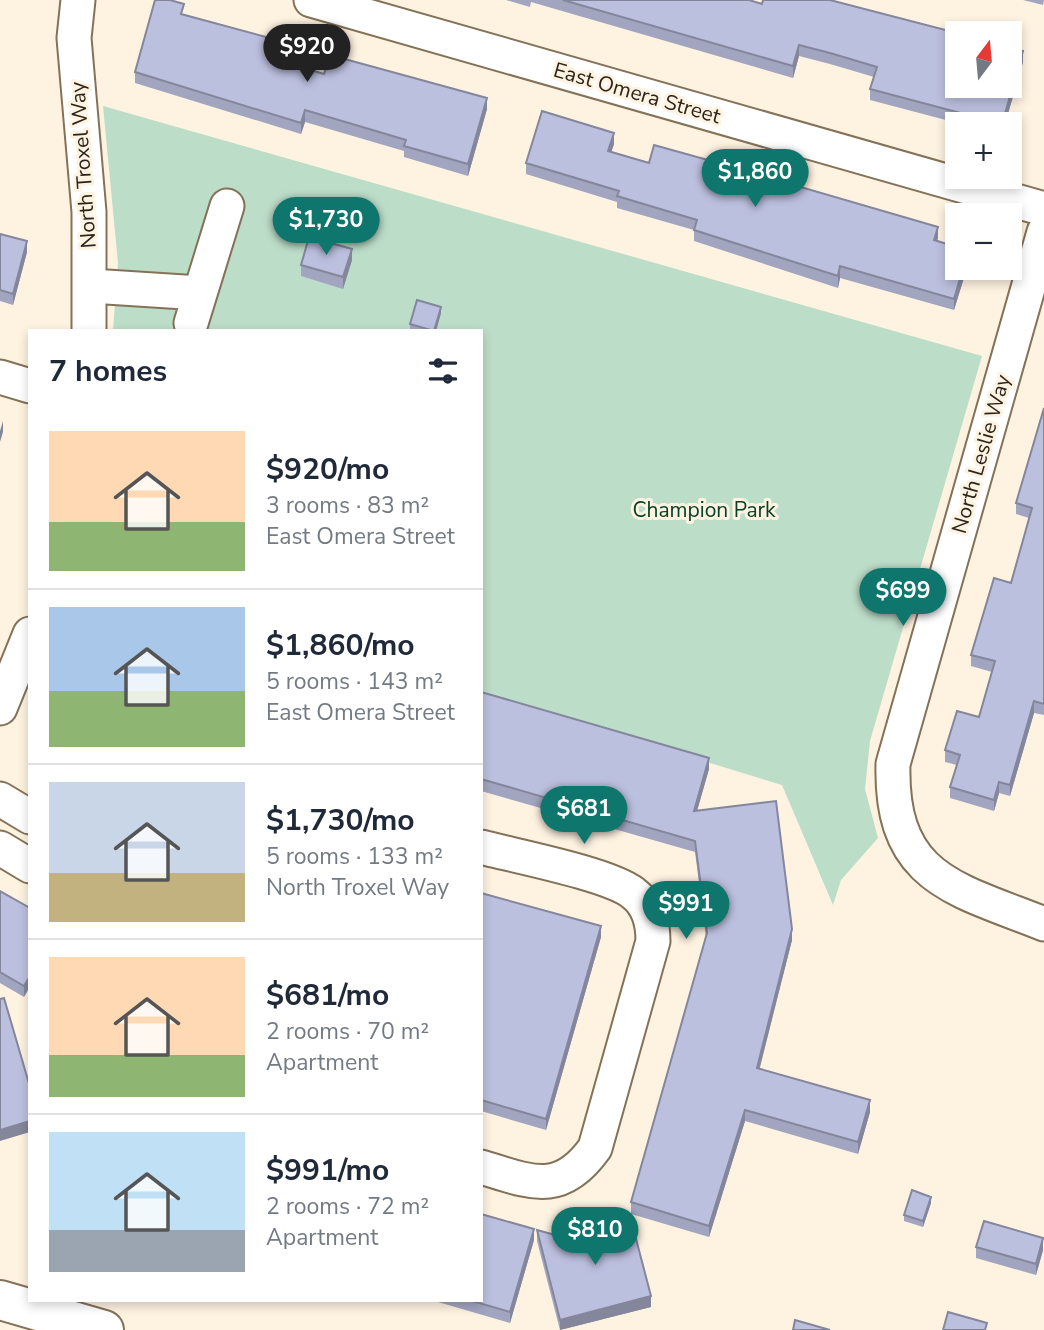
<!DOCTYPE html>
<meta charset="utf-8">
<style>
:root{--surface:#fff;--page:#f6f6f7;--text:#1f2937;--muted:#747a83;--line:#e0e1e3;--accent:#0f766e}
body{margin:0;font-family:"Nunito Sans",sans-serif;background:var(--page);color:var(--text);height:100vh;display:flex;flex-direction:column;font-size:26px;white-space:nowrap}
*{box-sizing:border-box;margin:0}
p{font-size:23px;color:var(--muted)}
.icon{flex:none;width:38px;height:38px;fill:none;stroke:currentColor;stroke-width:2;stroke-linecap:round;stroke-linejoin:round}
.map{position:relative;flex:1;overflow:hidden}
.sheet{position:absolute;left:28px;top:329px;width:455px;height:973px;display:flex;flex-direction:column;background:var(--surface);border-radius:0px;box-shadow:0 4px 10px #0003}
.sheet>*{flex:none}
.needle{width:46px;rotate:16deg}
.tools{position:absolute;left:945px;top:21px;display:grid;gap:14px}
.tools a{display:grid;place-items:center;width:77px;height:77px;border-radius:0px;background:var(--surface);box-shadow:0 4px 10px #0003;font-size:35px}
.price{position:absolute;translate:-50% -60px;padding:0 16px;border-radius:24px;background:var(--accent);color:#fff;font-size:23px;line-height:46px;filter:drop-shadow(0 2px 4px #0008)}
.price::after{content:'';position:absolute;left:50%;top:42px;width:21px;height:16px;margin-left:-10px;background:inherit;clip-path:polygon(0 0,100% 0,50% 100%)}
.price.active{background:#222;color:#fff}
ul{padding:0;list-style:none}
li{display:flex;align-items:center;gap:21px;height:175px;padding:0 21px}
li+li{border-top:2px solid var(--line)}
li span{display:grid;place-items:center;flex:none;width:196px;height:140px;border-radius:0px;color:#555}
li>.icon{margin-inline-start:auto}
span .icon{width:84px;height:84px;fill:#fffc;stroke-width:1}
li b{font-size:30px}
h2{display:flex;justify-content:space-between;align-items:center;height:84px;padding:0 21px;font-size:30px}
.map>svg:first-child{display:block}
.green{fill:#bcddc8}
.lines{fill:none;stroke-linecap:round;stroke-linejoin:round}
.minor-casing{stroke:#847258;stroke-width:37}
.major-casing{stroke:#847258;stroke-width:42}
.minor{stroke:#fff;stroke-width:33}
.major{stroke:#fff;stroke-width:38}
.wall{fill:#a2a5c0}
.shaded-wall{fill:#84869c}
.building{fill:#bcc0df;stroke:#84869c;stroke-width:2}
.labels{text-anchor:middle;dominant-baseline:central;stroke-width:6;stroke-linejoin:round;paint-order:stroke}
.street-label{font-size:21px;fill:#2c241a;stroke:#fef2e1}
.park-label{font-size:21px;fill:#064227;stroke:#fef2e1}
</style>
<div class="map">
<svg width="1044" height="1330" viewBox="0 0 1044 1330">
<rect width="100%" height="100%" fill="#fef2e1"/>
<!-- green -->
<path class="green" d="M 103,106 L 982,356 L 870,741 L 865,789 L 878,838 L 841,880 L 833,905 L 782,785 L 481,693 L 481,331 L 113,331 L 118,263 Z"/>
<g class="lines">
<defs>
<path id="minor" d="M 78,0 L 74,38 L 89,212 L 89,331
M 311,0 L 1044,209
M 1044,232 L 893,764 C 890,879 954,888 1044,924
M 91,286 L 200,293
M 191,323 L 227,206
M 0,377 L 30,386
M 0,708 L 30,634
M 0,799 L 30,817
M 481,847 C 515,856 609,874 633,893 C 648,904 653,923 653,941 L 595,1148 C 560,1197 531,1182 481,1167
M 0,848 L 30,866"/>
<path id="major" d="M 0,1300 L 104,1330"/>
</defs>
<!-- minor casing -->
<use href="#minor" class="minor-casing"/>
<!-- major casing -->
<use href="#major" class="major-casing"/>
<!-- minor -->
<use href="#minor" class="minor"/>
<!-- major -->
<use href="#major" class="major"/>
</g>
<!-- wall -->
<path class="wall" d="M 506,0 L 749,0 L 1023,62 L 1005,124 L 961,124 L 870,100 L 870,89 L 874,77 L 830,64 L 799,56 L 793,78 L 531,2 L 530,7 Z
M 1023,0 L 1044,0 L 1043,5 Z
M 184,15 L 288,54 L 286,63 L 324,74 L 487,109 L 468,176 L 404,157 L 404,151 L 305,122 L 301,134 L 135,83 L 135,72 Z
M 614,144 L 611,152 L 938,238 L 937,241 L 957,268 L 967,268 L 954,310 L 840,278 L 838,288 L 694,241 L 694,230 L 617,208 L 617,202 L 526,174 L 526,163 Z
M 0,234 L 27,252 L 13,305 L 0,301 Z
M 352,260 L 343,289 L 301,276 L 301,265 Z
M 441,313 L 436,331 L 410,330 L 410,324 Z
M 1044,408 L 1044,715 L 1034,713 L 1010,796 L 999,793 L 994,811 L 950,798 L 950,787 L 957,765 L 945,762 L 945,750 L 979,717 L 992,672 L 971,666 L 971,655 L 1011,583 L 1029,518 L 1016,514 L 1016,503 Z
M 481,692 L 709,769 L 697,810 L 792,940 L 759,1069 L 870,1112 L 858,1154 L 745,1121 L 709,1237 L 631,1214 L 631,1202 L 706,937 L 695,852 L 481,791 Z
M 0,891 L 30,908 L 24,997 L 0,983 Z
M 481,893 L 601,937 L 546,1130 L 481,1111 Z
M 931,1203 L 923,1227 L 904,1221 L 904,1215 Z
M 537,1230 L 651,1307 L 560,1330 L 537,1241 Z
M 534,1240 L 510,1323 L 431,1300 L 481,1300 Z
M 976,1247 L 1043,1250 L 1036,1275 L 976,1258 Z"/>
<!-- shaded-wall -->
<path class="shaded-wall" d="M 288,43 L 288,54 L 283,74 L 283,62 Z
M 799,45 L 799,56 L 793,78 L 793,66 Z
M 1023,51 L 1023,62 L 1005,124 L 1002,124 Z
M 487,98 L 487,109 L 468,176 L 468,164 Z
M 305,110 L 305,122 L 301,134 L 301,123 Z
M 614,133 L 614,144 L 608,162 L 608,151 Z
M 938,227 L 938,238 L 934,251 L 934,240 Z
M 27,241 L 27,252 L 13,305 L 13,294 Z
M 352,249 L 352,260 L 343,289 L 343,277 Z
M 840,266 L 840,278 L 838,288 L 838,276 Z
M 963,268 L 967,268 L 954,310 L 954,299 Z
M 441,307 L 441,313 L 436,331 L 434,331 Z
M 3,421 L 3,432 L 0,442 L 0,431 Z
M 1034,701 L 1034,713 L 1010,796 L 1010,785 Z
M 709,758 L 709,769 L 694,822 L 694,811 Z
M 999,782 L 999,793 L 994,811 L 994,800 Z
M 601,926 L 601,937 L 546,1130 L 546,1119 Z
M 792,929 L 792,940 L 757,1079 L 757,1068 Z
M 30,976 L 30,987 L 24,997 L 24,986 Z
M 870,1100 L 870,1112 L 858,1154 L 858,1142 Z
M 745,1110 L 745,1121 L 709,1237 L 709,1226 Z
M 30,1121 L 30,1132 L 0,1141 L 0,1130 Z
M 931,1197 L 931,1203 L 923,1227 L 923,1221 Z
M 534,1229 L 534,1240 L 510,1323 L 510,1312 Z
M 1043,1238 L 1043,1250 L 1036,1275 L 1036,1264 Z
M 651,1296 L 651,1307 L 560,1330 L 560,1320 Z"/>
<!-- building -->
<path class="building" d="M 155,0 L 170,0 L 184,4 L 181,14 L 288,43 L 283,62 L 324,74 L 330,55 L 487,98 L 468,164 L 404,146 L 406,140 L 305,110 L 301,123 L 135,72 Z
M 563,0 L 749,0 L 762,4 L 763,0 L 830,0 L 957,33 L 957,86 L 1010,86 L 1010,47 L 1023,51 L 1002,124 L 870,89 L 877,67 L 830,53 L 799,45 L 793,66 Z
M 542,111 L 614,133 L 608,151 L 649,163 L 654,145 L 715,162 L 938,227 L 934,240 L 957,247 L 957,268 L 963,268 L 954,299 L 840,266 L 838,276 L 694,230 L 697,220 L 617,196 L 619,191 L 526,163 Z
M 0,234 L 27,241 L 13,294 L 0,290 Z
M 309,237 L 352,249 L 343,277 L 301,265 Z
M 417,300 L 441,307 L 434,331 L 410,324 Z
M 1044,408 L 1044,704 L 1034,701 L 1010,785 L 999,782 L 994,800 L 950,787 L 960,755 L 945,750 L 957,711 L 979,717 L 995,661 L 971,655 L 994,578 L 1011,583 L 1032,508 L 1016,503 Z
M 481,692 L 709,758 L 694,811 L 776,801 L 792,929 L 757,1068 L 870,1100 L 858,1142 L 745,1110 L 709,1226 L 631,1202 L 707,933 L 695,841 L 481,779 Z
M 0,891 L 30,908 L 30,976 L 24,986 L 0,972 Z
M 481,893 L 601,926 L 546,1119 L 481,1100 Z
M 4,998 L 30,1087 L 30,1121 L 0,1130 L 0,999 Z
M 912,1190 L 931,1197 L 923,1221 L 904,1215 Z
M 481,1214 L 534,1229 L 510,1312 L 469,1300 L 481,1300 Z
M 630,1216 L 651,1296 L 560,1320 L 537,1230 L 555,1235 Z
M 984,1221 L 1043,1238 L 1036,1264 L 976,1247 Z
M 948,1312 L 987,1323 L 985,1330 L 943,1330 Z
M 795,1320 L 830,1330 L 793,1330 Z"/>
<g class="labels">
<!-- street labels -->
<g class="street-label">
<text transform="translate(637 93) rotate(16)">East Omera Street</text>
<text transform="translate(83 165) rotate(-94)">North Troxel Way</text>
<text transform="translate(981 454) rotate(-74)">North Leslie Way</text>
</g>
<!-- park labels -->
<g class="park-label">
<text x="704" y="510">Champion Park</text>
</g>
</g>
</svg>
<div class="tools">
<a><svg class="needle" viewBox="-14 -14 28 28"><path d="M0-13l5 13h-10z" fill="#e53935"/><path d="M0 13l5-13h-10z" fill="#747a83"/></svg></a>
<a>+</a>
<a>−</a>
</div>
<b class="price active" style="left:307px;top:84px">$920</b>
<b class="price" style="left:755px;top:209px">$1,860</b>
<b class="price" style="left:326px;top:257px">$1,730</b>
<b class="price" style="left:903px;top:628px">$699</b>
<b class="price" style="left:584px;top:846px">$681</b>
<b class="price" style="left:686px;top:941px">$991</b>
<b class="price" style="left:595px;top:1267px">$810</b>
<section class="sheet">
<h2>7 homes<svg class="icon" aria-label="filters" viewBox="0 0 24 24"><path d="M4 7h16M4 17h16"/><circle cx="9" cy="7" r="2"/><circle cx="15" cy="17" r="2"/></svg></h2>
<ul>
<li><span style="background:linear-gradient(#ffd9b3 65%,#8fb573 0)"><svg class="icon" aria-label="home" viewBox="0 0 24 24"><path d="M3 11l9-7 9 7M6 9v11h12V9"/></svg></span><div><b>$920/mo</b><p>3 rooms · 83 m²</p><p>East Omera Street</p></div></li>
<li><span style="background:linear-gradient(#a9c7e8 60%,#8fb573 0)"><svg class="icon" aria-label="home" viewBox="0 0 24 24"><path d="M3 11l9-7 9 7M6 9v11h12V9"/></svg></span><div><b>$1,860/mo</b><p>5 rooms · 143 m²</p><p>East Omera Street</p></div></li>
<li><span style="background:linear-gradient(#c9d6e8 65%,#c2b280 0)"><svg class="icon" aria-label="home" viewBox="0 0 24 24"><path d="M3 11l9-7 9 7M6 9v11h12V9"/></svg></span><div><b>$1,730/mo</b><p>5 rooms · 133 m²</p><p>North Troxel Way</p></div></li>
<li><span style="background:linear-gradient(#ffd9b3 70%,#8fb573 0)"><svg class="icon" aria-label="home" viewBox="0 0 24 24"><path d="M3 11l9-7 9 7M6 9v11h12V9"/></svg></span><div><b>$681/mo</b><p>2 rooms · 70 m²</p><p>Apartment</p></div></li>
<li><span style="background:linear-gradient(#bfe0f5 70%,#9aa5b1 0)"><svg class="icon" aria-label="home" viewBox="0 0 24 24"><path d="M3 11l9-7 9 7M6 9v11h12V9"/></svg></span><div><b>$991/mo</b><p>2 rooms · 72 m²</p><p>Apartment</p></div></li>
</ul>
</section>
</div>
